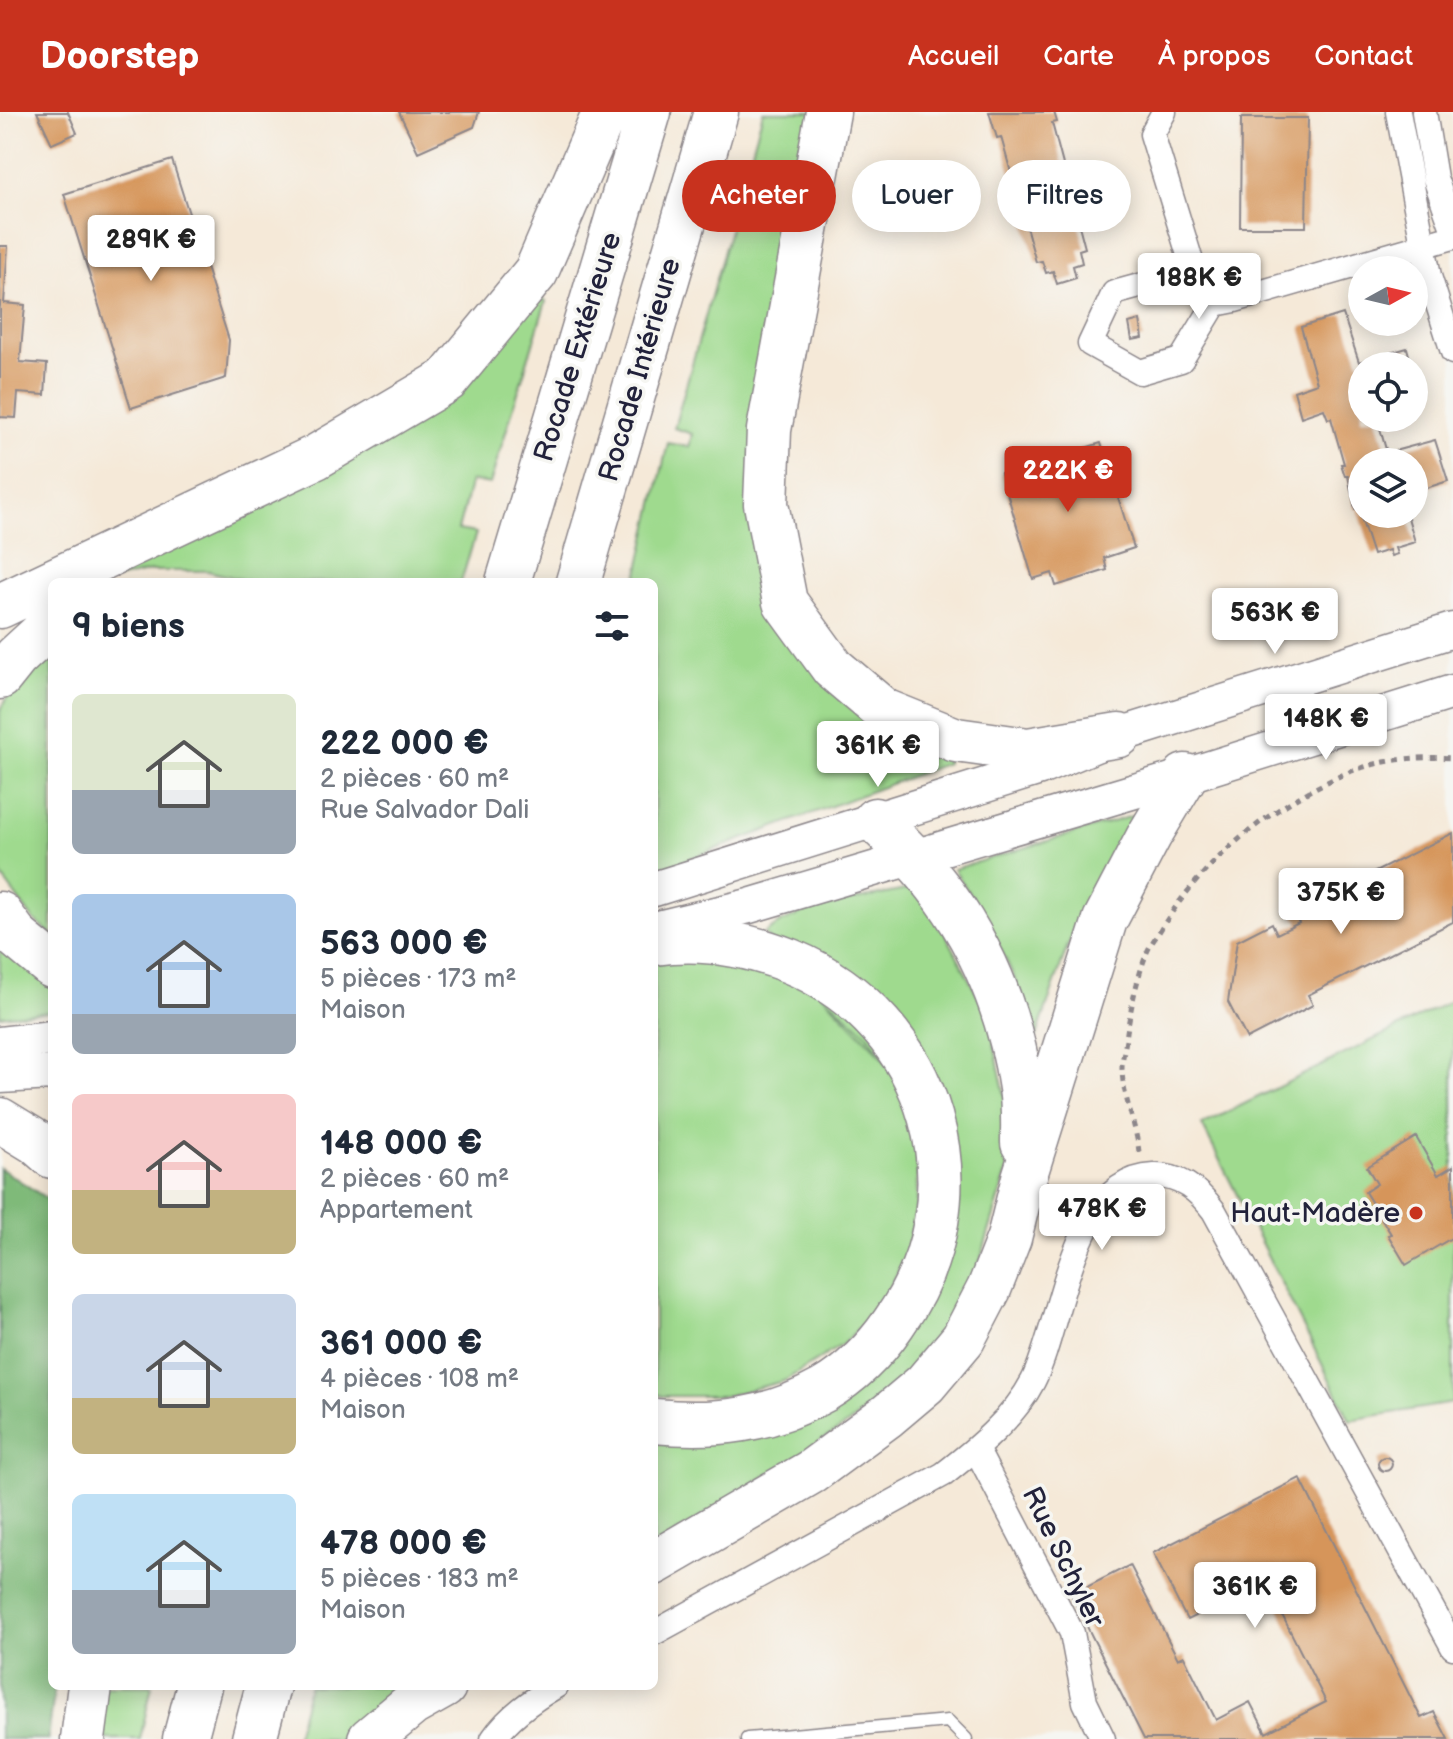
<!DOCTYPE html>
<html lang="fr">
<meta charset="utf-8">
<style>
:root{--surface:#fff;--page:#f6f6f7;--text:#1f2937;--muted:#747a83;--accent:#c8321e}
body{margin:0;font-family:"Balsamiq Sans",sans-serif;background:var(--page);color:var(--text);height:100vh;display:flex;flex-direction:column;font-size:30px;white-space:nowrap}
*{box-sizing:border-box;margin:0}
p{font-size:26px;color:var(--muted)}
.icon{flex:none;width:44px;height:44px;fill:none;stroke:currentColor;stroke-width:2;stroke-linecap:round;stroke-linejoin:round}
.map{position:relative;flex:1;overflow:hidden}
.drawer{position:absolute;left:48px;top:466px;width:610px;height:1112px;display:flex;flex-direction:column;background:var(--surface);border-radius:12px;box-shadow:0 4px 20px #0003}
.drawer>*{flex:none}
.hud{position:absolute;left:682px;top:48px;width:650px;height:72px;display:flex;gap:16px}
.needle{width:52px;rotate:82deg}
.tools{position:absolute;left:1348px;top:144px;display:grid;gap:16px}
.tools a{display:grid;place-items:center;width:80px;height:80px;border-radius:50%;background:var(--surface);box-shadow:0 4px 20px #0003;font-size:40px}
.price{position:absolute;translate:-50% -68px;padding:0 18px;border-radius:8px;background:#fff;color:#222;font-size:26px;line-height:52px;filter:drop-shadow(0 2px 4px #0008)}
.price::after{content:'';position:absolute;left:50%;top:48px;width:24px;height:18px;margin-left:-12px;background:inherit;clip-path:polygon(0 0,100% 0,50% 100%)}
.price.on{background:var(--accent);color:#fff}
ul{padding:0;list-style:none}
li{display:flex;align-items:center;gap:24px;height:200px;padding:0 24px}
li span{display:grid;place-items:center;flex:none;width:224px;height:160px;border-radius:12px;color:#555}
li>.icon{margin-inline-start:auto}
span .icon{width:96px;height:96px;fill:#fffc;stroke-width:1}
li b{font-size:34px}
h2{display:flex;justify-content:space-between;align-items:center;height:96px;padding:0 24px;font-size:34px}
.chip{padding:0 28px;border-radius:36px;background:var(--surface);box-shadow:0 4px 20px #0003;font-size:28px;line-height:72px}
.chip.on{background:var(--accent);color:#fff}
header{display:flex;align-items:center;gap:48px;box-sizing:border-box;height:112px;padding:0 40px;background:var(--accent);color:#fff}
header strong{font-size:38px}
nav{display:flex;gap:44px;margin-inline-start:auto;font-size:28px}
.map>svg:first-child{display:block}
.green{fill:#9fda8e;stroke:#607e64;stroke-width:2}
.forest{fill:#7fba79;stroke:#506e5a;stroke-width:2}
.building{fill:#d6955a}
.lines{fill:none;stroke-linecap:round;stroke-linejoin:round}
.lane-casing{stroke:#8c868a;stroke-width:15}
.street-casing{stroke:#8c868a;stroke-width:27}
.secondary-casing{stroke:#8c868a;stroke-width:37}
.highway-casing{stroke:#8c868a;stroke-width:47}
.path{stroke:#8c868a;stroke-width:5;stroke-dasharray:6 6;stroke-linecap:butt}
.lane{stroke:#fff;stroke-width:12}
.street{stroke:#fff;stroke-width:24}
.secondary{stroke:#fff;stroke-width:34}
.highway{stroke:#fff;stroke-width:44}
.poi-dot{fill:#c8321e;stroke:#f6f6f2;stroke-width:3}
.labels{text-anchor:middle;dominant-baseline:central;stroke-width:7;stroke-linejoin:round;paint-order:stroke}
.street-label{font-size:28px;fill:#22223b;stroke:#f6f6f2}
.poi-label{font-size:28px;fill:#22223b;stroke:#f6f6f2;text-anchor:end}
</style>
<header>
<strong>Doorstep</strong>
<nav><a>Accueil</a><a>Carte</a><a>À propos</a><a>Contact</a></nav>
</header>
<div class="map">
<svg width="1453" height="1627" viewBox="0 0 1453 1627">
<rect width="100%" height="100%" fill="#f6f6f2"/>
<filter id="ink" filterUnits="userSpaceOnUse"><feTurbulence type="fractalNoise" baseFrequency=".0125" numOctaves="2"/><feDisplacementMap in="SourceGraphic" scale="16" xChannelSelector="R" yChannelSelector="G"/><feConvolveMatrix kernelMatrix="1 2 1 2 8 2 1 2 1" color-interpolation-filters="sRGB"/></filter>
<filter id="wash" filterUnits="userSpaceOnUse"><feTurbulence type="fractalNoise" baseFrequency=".006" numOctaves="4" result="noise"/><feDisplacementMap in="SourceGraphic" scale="32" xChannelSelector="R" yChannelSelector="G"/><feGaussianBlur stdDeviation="1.8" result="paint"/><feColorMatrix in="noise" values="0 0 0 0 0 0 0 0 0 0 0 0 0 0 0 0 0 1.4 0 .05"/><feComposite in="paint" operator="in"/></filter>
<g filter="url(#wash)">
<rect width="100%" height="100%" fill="#f5e9d8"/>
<!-- green -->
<path class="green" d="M 763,0 L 816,0 L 766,470 L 947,640 L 947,651 L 654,760 L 654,470 L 636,470 L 668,331 L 689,335 L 692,322 L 674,316 Z
M 541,185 L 546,189 L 490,372 L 471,369 L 458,418 L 476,421 L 461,470 L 253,470 L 208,459 L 151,459 L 104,470 L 70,470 L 307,366 Z
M 52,533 L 52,823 L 33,807 L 2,765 L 0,758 L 0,599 L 17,567 Z
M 1145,700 L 1109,750 L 1068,833 L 1035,929 C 1021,867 988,811 954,757 Z
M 921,774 L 988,903 L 1010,1008 L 1008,1057 L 978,1156 L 954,1201 L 928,1238 L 898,1271 L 851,1310 L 654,1435 L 654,1319 L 874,1256 L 947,1011 L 764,822 C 802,791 874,787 921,774 Z
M 0,826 L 52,874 L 52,899 L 0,904 Z
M 654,842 L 703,842 L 819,879 L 868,923 L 903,978 L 917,1038 L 917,1093 L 906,1144 L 881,1193 L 843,1232 L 784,1269 L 725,1284 L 662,1284 L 654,1281 Z
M 1453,888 L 1453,1291 L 1350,1308 L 1202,1013 Z
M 100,1574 L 152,1574 L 140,1627 L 93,1627 Z
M 309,1574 L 423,1574 L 351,1627 L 295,1627 Z"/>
<!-- forest -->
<path class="forest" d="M 0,1056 L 52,1090 L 52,1574 L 55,1574 L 48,1627 L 0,1627 Z"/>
<g id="blocks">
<!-- building -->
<path class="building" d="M 37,0 L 68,0 L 77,21 L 52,32 Z
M 399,0 L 479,0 L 474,15 L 418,40 Z
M 989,0 L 1054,0 L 1057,10 L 1052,11 L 1085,136 L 1079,138 L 1082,151 L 1073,154 L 1076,166 L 1057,172 L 1053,159 L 1046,161 L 1042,149 L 1036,150 L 1001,25 L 997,26 Z
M 1241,6 L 1308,6 L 1306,115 L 1240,115 Z
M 172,48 L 229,228 L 226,266 L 131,296 L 64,82 Z
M 0,134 L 8,134 L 4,191 L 25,193 L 20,250 L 47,252 L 45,283 L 18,281 L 16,306 L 0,305 Z
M 1343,202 L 1359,250 L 1407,236 L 1412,254 L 1362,254 L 1362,306 L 1377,306 L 1387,341 L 1435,328 L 1448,369 L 1414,380 L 1414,350 L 1362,350 L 1362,402 L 1407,402 L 1415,430 L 1395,436 L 1397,442 L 1391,444 L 1389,438 L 1373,443 L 1358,397 L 1355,397 L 1348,364 L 1345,364 L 1341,352 L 1344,352 L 1331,306 L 1328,307 L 1324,297 L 1301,305 L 1294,279 L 1317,271 L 1301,215 Z
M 1140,208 L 1143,226 L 1132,228 L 1129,211 Z
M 1101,331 L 1134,436 L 1104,446 L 1107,458 L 1056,474 L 1052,461 L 1033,467 L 1001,361 Z
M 1453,721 L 1453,810 L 1308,883 L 1313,893 L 1247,927 L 1228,890 L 1237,829 L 1272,811 L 1277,822 L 1299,811 L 1293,801 Z
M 1416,1025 L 1438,1063 L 1453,1054 L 1453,1125 L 1406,1153 L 1388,1123 L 1391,1122 L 1365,1080 L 1377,1072 L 1367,1055 Z
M1378 1352a7 7 0 1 1 14 0a7 7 0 1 1-14 0Z
M 1300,1366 L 1421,1606 L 1434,1600 L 1448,1627 L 1144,1627 L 1071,1483 L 1130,1453 L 1178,1547 L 1184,1544 L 1216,1608 L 1250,1590 L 1266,1621 L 1326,1590 L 1265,1469 L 1187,1508 L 1153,1441 Z"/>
</g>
</g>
<g filter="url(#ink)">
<use href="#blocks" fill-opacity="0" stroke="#8c868a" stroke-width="2"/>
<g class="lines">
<defs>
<path id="lane" d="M 747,1627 L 948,1609 L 966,1627"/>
<path id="street" d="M 1164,0 L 1152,22 L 1194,159 L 1215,192 L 1235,188 L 1453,125
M 1398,0 L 1429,164 L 1453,240
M 1424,0 L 1435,66 L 1453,117
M 1194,159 L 1114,181 L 1090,232 L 1140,260 L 1181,248 L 1215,192
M 976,1337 L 1072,1521 L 1085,1590 L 1103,1627
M 654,1521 L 944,1362 C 976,1337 1014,1306 1033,1269 C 1062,1212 1071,1067 1154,1064 C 1180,1063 1200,1080 1214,1099 L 1453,1535
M 493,1627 C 509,1604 532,1588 556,1574"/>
<path id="secondary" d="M 654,777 L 1040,656 L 1119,623 L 1453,518
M 654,817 L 749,794 L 860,761 L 1185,664 L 1453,580
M 0,932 L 52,926
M 0,964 L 52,961"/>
<path id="highway" d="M 828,0 L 769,318 L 766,392 L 785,490 L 833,556 L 884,599 L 956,628 L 1028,638 L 1119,623
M 508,470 L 649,0
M 578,470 L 716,0
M 0,494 L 316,345 L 447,268 L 536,160 L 605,0
M 0,565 L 16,545 L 52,512
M 875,708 C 888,721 902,733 914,747 C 973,810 1009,891 1021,976 C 1024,994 1023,1013 1023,1031
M 0,802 L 18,826 L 52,854
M 654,831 C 701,824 747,832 790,849 C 935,909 985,1084 893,1212 C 875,1238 851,1262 824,1278 C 769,1309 716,1315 654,1309
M 0,1008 L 36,1030 L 52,1044
M 654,1451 L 811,1360 L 887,1304 L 925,1272 L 963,1227 L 989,1177 L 1009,1126 L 1024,1066 L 1105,808 L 1149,724 L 1185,664
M 83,1627 L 90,1574
M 185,1627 L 199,1574
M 254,1627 L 268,1574
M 370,1627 L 412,1592 L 444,1574"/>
</defs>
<!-- lane casing -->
<use href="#lane" class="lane-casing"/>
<!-- street casing -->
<use href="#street" class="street-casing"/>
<!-- secondary casing -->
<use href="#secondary" class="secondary-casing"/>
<!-- highway casing -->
<use href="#highway" class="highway-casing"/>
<!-- path -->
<path class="path" d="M 1139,1040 C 1136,1011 1122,983 1122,956 C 1122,945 1126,932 1127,920 C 1131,895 1137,867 1146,843 C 1149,834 1156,825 1161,817 C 1202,750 1268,696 1340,664 C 1375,648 1414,644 1453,646"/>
<!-- lane -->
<use href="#lane" class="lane"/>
<!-- street -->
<use href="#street" class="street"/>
<!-- secondary -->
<use href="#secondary" class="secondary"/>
<!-- highway -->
<use href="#highway" class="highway"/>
</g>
</g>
<!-- markers -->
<circle class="poi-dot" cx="1416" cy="1101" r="8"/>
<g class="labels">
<!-- street labels -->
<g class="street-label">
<text transform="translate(578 235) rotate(-73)">Rocade Extérieure</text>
<text transform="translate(640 258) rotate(-74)">Rocade Intérieure</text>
<text transform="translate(1063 1445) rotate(64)">Rue Schyler</text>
</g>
<!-- poi labels -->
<g class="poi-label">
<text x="1400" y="1101">Haut-Madère</text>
</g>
</g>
</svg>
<div class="tools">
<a><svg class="needle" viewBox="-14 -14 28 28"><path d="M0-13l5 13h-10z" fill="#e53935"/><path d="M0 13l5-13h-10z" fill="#747a83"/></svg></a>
<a><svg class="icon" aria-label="locate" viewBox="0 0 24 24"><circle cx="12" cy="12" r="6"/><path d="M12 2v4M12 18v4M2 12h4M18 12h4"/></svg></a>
<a><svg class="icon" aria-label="layers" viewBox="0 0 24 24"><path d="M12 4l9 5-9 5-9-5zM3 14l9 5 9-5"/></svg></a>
</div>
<b class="price" style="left:151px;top:171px">289K €</b>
<b class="price" style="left:1199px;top:209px">188K €</b>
<b class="price on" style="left:1068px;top:402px">222K €</b>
<b class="price" style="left:1275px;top:544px">563K €</b>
<b class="price" style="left:1326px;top:650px">148K €</b>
<b class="price" style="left:878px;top:677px">361K €</b>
<b class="price" style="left:1341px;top:824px">375K €</b>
<b class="price" style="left:1102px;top:1140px">478K €</b>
<b class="price" style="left:1255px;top:1518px">361K €</b>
<div class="hud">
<a class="chip on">Acheter</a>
<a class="chip">Louer</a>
<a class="chip">Filtres</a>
</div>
<section class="drawer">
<h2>9 biens<svg class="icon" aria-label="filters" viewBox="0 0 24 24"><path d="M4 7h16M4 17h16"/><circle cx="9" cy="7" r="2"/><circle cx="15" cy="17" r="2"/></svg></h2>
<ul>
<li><span style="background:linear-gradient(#dfe7d0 60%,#9aa5b1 0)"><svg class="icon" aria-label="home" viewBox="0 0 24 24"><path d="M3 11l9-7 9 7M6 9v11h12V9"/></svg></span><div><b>222 000 €</b><p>2 pièces · 60 m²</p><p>Rue Salvador Dali</p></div></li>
<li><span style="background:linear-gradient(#a9c7e8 75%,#9aa5b1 0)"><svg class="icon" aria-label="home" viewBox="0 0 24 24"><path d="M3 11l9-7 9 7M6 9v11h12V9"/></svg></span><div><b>563 000 €</b><p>5 pièces · 173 m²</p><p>Maison</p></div></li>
<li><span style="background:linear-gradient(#f6c9c9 60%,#c2b280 0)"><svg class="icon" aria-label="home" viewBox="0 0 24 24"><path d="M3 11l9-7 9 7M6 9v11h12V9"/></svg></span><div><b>148 000 €</b><p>2 pièces · 60 m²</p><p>Appartement</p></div></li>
<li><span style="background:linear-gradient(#c9d6e8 65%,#c2b280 0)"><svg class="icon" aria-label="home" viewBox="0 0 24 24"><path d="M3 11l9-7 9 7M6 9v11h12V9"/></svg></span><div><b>361 000 €</b><p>4 pièces · 108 m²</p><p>Maison</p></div></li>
<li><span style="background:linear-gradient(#bfe0f5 60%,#9aa5b1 0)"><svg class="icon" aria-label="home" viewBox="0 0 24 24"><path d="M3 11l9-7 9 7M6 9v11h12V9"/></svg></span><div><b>478 000 €</b><p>5 pièces · 183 m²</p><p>Maison</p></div></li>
</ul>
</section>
</div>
